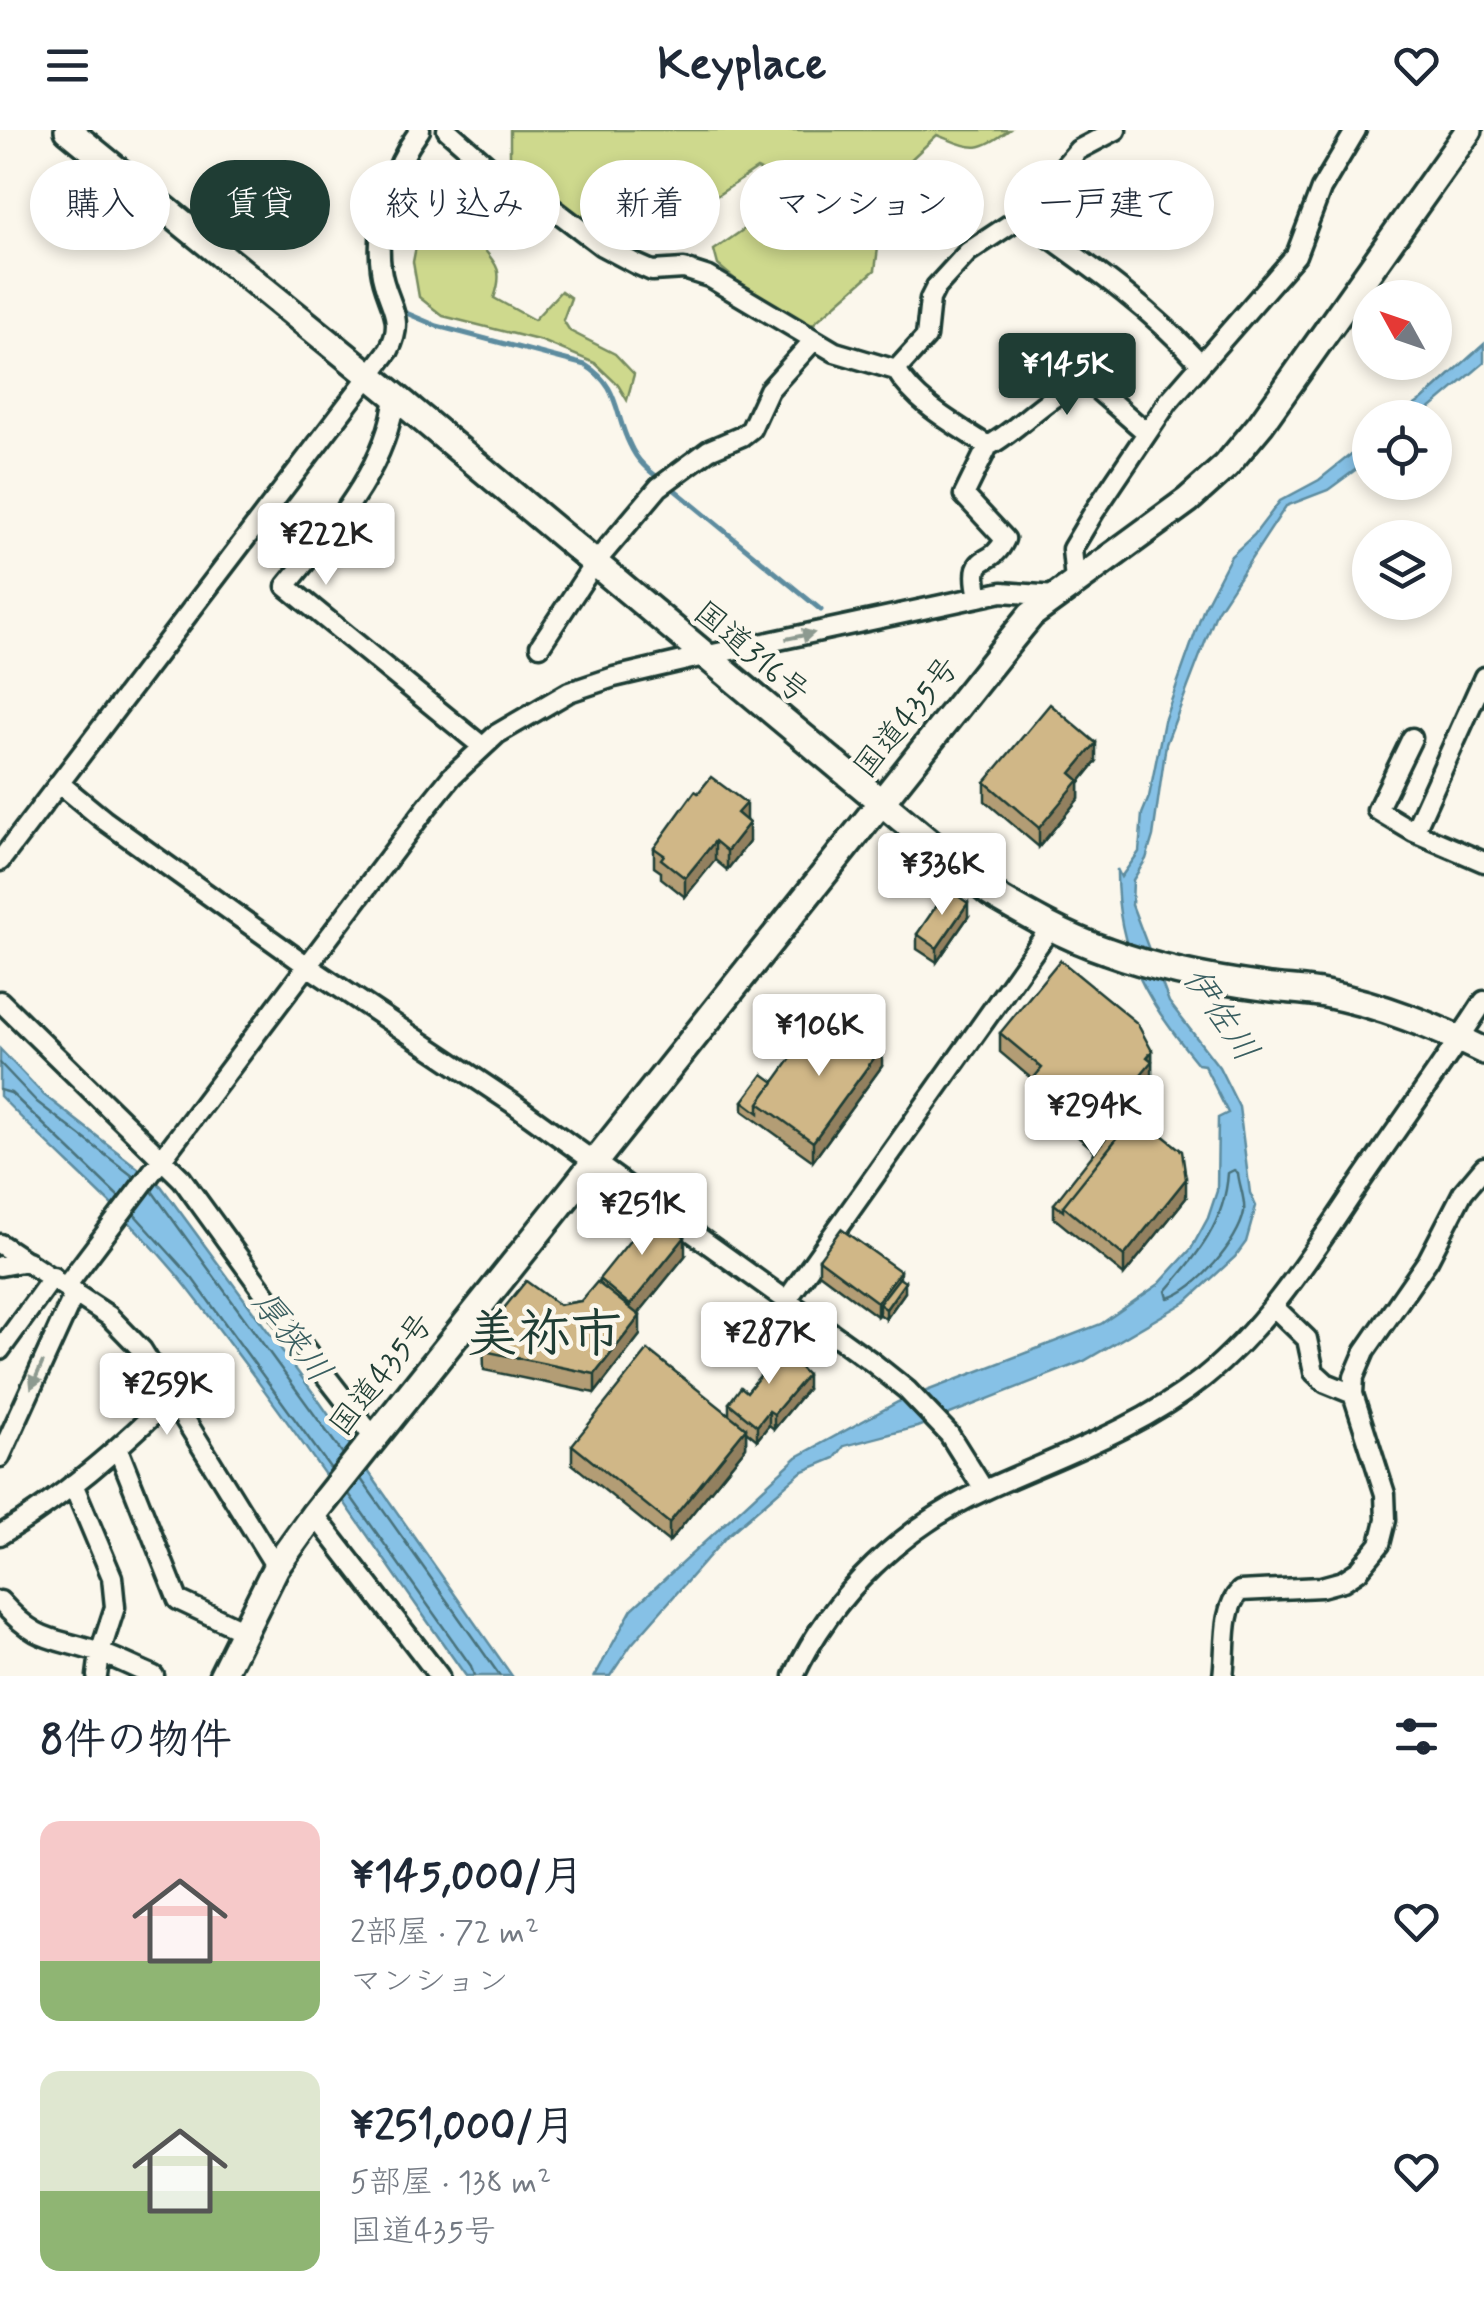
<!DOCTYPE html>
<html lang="ja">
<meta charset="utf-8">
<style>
:root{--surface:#fff;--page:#f2f2f3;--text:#1f2937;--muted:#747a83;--accent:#1f3d34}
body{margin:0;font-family:Mynerve,"Klee One",sans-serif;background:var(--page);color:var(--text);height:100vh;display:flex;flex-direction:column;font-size:38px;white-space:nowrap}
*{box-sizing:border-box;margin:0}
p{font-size:32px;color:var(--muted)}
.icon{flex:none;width:55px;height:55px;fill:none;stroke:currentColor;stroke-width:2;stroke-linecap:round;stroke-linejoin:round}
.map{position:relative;height:1546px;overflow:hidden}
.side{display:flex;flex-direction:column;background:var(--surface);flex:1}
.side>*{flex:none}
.hud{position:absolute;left:30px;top:30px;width:1425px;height:90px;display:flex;gap:20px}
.needle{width:65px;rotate:310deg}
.tools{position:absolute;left:1352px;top:150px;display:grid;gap:20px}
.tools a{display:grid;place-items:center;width:100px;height:100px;border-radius:50%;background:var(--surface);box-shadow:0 5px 15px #0003;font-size:50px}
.price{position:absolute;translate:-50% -85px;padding:0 22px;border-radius:10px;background:#fff;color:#222;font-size:32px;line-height:65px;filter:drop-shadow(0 2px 5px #0008)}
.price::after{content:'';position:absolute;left:50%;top:60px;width:30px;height:22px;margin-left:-15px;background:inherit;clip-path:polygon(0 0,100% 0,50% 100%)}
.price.current{background:var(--accent);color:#fff}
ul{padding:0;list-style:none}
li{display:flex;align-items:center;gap:30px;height:250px;padding:0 40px}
li span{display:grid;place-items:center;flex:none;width:280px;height:200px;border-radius:20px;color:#555}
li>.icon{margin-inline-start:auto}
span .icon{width:120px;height:120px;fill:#fffc;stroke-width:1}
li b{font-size:42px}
h2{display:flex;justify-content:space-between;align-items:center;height:120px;padding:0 40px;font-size:42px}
.chip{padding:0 35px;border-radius:45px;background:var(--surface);box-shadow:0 5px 15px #0003;font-size:35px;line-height:90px}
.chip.current{background:var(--accent);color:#fff}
header{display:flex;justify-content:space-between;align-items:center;height:130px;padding:0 40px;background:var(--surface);font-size:45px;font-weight:700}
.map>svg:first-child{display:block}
.green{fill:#ced98d;stroke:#768b60;stroke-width:2.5}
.water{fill:#86c1e6;stroke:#5d8c9f;stroke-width:2.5}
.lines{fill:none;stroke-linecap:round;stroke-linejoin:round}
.shore{stroke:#48727b;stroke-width:2.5}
.stream{stroke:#5d8c9f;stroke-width:5}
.minor-casing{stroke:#1f3d34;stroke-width:25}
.highway-casing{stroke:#1f3d34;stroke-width:32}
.minor{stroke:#fbf7ec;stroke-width:18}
.highway{stroke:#fbf7ec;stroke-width:25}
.wall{fill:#b39d74;stroke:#1f3d34;stroke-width:2.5}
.shaded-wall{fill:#92805e;stroke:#1f3d34;stroke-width:2.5}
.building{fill:#d0b787;stroke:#1f3d34;stroke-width:2.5}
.oneway{fill:#8d9a90}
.labels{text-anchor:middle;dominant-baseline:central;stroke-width:9;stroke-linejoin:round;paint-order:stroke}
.street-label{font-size:32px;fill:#1f3d34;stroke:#fbf7ec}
.water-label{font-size:35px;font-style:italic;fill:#395e60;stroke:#fbf7ec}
.town-label{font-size:52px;font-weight:bold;fill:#1f3d34;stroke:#fbf7ec}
</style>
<header><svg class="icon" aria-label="menu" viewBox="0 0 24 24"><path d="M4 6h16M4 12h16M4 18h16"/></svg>Keyplace<svg class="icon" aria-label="heart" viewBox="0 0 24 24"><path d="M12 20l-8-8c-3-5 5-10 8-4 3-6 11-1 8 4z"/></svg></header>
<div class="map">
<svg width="1484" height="1546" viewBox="0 0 1484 1546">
<rect width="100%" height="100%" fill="#fbf7ec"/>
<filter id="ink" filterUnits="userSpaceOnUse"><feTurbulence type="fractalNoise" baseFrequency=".01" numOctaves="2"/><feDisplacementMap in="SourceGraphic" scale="20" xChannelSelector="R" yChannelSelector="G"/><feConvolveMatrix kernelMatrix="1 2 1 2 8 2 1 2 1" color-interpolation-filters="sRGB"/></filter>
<g filter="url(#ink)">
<!-- green -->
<path class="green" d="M 510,0 L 1009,0 C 977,24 973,19 937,5 L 905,35 L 882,89 L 875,140 L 811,196 L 737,151 L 718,135 L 714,120 L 779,75 L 792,56 L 757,39 L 709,71 L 692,93 L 676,84 L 670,66 L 650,43 C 606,50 606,52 581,89 L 513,62 L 488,83 L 477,111 C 495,133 505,138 494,168 L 534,190 L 561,161 L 571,168 L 563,190 L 570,201 L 615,224 L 634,244 L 627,270 L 618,255 L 595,233 L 542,211 L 443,186 L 419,167 L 413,132 L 425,70 L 439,61 L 460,76 L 522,49 L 510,25 Z"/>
<!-- water -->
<path class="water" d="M 1484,214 L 1484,233 L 1420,287 L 1397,287 L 1422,270 Z
M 1370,309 L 1370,329 L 1328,360 L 1286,376 L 1217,481 L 1166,614 L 1153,706 L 1146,729 L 1133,750 L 1132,775 L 1169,872 L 1219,937 L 1239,977 L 1250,1063 L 1256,1076 L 1246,1112 L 1235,1127 L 1187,1171 L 1084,1231 L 917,1297 L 844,1316 L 835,1328 L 801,1342 L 727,1406 L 631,1515 L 610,1546 L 595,1546 L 632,1479 L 797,1327 L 898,1272 L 1101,1194 L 1159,1154 L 1191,1119 L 1208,1088 L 1217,1061 L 1218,988 L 1228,983 L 1204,935 L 1198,934 C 1147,872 1116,822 1117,739 L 1121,747 L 1139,722 L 1142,684 L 1149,667 L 1164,591 L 1204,478 L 1231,426 L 1254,405 L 1280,371 L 1319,350 Z
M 0,919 L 44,965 L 161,1056 L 314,1264 L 512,1546 L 466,1546 C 374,1416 284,1282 186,1156 C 131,1086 61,1030 0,966 Z"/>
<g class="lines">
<!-- shore -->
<path class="shore" d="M 0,933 L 37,972 L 134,1047
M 0,960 L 11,963 L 119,1067
M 1234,1040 L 1238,1043 C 1239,1055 1246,1071 1244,1082 C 1239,1111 1196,1161 1168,1168 L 1166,1161 C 1198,1125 1225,1092 1228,1043 Z
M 152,1061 L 343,1324
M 134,1084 L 192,1148 L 331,1339
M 361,1349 L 500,1546
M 349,1364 L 471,1536 L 474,1546"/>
<!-- stream -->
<path class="stream" d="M 404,182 L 437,196 L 585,235 C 620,256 614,284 630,315 C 637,331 648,340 661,350
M 670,356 L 821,480"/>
<defs>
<path id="minor" d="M 447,0 L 504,50 L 547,74 L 602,116 L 636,134 L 652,141 L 684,139 L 709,147 L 835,222 L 896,240 C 916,274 956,295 988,316 L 964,365 L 1005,409 C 990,442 968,417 979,467
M 1021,87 C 1084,132 1148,175 1200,233
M 896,240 L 926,207 L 930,169 L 936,157 L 968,122 L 1021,87 L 1078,20 L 1116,0
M 395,266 C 387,339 331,400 286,456 L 483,617
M 988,316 C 1021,299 1051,259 1086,253 L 1092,255 L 1147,303
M 1075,451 L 1072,419 L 1094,382 L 1168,272 L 1296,125 L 1321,59 L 1356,0
M 540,516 L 594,434 L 659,357 L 709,320 L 742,306 L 751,299 L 769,260 L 814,210
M 1412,608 L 1377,680 L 1414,702 L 1484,732
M 59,653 L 104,690 L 306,835 L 511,972 L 872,1232 L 907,1260 L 949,1304 L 984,1360
M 1414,702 L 1484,547
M 0,731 L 389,220 C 407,186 385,172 381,139 C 375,92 392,38 420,0
M 0,871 L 182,1049 L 308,1223 L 374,1308
M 0,1114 L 109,1186 L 142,1220 L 276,1437
M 0,1136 L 27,1131
M 66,1156 L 427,677 L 452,646 L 497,604 L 569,562 L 614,547 L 704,526 L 1002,462 L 1055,466
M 786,1171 L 1051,797
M 1273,1176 L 1307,1209 L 1314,1242 L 1326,1253 L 1353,1264
M 0,1220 L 53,1147
M 118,1319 L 178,1470 L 242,1500
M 0,1327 L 75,1162
M 73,1354 L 112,1447 L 115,1477 L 100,1523 L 97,1546
M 314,1384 L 439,1546
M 0,1405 C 63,1368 118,1319 171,1268
M 0,1471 C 40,1516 53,1506 103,1524 C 120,1530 137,1539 154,1546
M 794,1546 C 832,1464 904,1396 987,1359 C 1060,1326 1139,1299 1203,1248 C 1266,1197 1310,1127 1355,1060 C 1398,997 1443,935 1484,871
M 1223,1546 C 1227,1521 1221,1480 1240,1461 L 1321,1457 L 1343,1451 L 1358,1441 L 1380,1414 L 1386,1390 L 1385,1364 L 1353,1264 L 1354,1247 L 1365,1221 L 1428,1130 L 1463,1062 L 1484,1037"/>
<path id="highway" d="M 68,0 L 395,266 L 990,763 C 1027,785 1065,807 1107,821 C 1156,839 1212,850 1264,857 C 1284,860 1305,860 1325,864 C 1382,875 1433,896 1484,921
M 222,1546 L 276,1437 L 314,1384 L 1013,507 L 1031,485 L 1188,370 L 1226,336 L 1261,294 L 1469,0"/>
</defs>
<!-- minor casing -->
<use href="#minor" class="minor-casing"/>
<!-- highway casing -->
<use href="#highway" class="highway-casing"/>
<!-- minor -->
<use href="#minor" class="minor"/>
<!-- highway -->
<use href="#highway" class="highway"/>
</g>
<!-- wall -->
<path class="wall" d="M 1096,632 L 1079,653 L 1079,668 L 1039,717 L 985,671 L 985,652 Z
M 746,690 L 749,712 L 727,740 L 715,730 L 685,767 L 661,748 L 661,742 L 654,737 L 654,718 Z
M 968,787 L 937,832 L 917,819 L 917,804 Z
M 1000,903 L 1152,921 L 1152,950 L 1094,1020 L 1032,969 L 1032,949 L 1000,922 Z
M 837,911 L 882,936 L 813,1031 L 743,981 L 743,971 Z
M 1186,1068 L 1124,1145 L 1054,1088 L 1054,1074 Z
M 685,1126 L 638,1184 L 640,1205 L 595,1263 L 484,1240 L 483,1204 L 559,1175 L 581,1171 L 599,1154 L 599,1149 Z
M 819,1129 L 900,1149 L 905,1162 L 886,1189 L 879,1184 L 877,1186 L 819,1143 Z
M 761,1232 L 807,1259 L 774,1299 L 769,1295 L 757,1310 L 746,1301 L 746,1317 L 669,1412 L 572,1334 L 572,1315 L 729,1285 L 729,1273 L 747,1262 L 761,1245 Z"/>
<!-- shaded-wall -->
<path class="shaded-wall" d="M 1096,613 L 1096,632 L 1079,653 L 1079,668 L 1039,717 L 1039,698 L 1071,643 Z
M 746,673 L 746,692 L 737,683 Z
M 749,693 L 749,712 L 727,740 L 727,721 Z
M 715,711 L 715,730 L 685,767 L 685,748 Z
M 968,773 L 968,787 L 937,832 L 937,818 Z
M 882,917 L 882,936 L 813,1031 L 813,1012 Z
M 1152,921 L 1152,950 L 1094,1020 L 1094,1001 Z
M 1186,1049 L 1186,1068 L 1124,1145 L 1124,1126 Z
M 685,1107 L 685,1126 L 630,1194 L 630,1175 Z
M 900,1141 L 900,1155 L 879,1174 L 879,1184 L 877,1186 L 877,1172 Z
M 905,1152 L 905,1162 L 886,1189 L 886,1179 Z
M 640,1186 L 640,1205 L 595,1263 L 595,1244 Z
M 807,1245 L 807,1259 L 774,1299 L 774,1284 Z
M 769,1281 L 769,1295 L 757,1310 L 757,1296 Z
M 746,1298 L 746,1317 L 669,1412 L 669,1393 Z"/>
<!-- building -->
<path class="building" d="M 1050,574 L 1096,613 L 1071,643 L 1079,650 L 1039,698 L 985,652 Z
M 711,647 L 746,673 L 737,683 L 749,693 L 727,721 L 715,711 L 685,748 L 661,729 L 664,725 L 654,718 L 695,661 L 698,663 Z
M 948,759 L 968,773 L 937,818 L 917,804 Z
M 1060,830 L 1137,893 L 1152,921 L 1147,927 L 1152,931 L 1094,1001 L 1032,950 L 1042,938 L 1000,903 Z
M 850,894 L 882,917 L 813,1012 L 759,973 L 815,895 L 837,911 Z
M 763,944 L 774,952 L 759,973 L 759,983 L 743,971 Z
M 1127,981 L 1134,987 L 1063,1076 L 1063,1081 L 1054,1074 Z
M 1136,984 L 1182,1021 L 1186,1049 L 1124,1126 L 1063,1076 Z
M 653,1082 L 685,1107 L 630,1175 L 599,1149 Z
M 841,1099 L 900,1141 L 877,1172 L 819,1129 Z
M 899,1148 L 905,1152 L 886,1179 L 879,1174 Z
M 526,1151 L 559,1175 L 581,1171 L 597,1152 L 640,1186 L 595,1244 L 484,1221 L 483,1204 Z
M 773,1217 L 780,1223 L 782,1220 L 807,1245 L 774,1284 L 769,1281 L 757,1296 L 729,1273 L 741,1257 L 747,1262 L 767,1237 L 761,1232 Z
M 648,1220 L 746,1298 L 669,1393 L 572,1315 Z"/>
<!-- one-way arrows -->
<defs><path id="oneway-solid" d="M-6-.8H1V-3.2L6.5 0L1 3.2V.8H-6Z" transform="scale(2.5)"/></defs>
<g class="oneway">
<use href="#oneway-solid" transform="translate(800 506) rotate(-12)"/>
<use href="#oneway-solid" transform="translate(37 1245) rotate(114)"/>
</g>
</g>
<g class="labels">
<!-- street labels -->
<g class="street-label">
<text transform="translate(751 523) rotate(40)">国道316号</text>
<text transform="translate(907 588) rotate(-51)">国道435号</text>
<text transform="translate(382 1245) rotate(-52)">国道435号</text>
</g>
<!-- water labels -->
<g class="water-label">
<text transform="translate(1220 885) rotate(56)">伊佐川</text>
<text transform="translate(291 1207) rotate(52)">厚狭川</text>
</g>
<!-- town labels -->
<g class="town-label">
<text x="544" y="1206">美祢市</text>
</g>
</g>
</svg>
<div class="tools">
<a><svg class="needle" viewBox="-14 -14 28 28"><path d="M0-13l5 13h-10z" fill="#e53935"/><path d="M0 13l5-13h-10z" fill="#747a83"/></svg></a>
<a><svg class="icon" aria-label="locate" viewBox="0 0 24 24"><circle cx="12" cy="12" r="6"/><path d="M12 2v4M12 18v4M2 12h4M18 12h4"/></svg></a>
<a><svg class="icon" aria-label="layers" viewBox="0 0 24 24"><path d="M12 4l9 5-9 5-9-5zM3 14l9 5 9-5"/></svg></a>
</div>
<b class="price current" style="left:1067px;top:288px">¥145K</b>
<b class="price" style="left:326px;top:458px">¥222K</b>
<b class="price" style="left:942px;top:788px">¥336K</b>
<b class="price" style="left:819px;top:949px">¥106K</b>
<b class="price" style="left:1094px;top:1030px">¥294K</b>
<b class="price" style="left:642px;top:1128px">¥251K</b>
<b class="price" style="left:769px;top:1257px">¥287K</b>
<b class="price" style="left:167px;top:1308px">¥259K</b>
<div class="hud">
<a class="chip">購入</a>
<a class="chip current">賃貸</a>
<a class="chip">絞り込み</a>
<a class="chip">新着</a>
<a class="chip">マンション</a>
<a class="chip">一戸建て</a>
</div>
</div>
<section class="side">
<h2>8件の物件<svg class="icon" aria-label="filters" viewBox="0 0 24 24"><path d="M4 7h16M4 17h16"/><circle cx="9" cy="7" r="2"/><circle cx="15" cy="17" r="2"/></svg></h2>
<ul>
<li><span style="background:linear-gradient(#f6c9c9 70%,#8fb573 0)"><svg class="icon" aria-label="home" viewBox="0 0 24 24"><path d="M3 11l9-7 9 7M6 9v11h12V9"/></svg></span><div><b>¥145,000/月</b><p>2部屋 · 72 m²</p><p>マンション</p></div><svg class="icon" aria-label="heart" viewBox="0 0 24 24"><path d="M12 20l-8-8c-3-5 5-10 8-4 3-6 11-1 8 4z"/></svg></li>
<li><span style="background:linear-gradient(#dfe7d0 60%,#8fb573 0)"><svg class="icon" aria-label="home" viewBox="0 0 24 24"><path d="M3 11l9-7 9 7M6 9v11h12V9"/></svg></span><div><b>¥251,000/月</b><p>5部屋 · 138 m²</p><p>国道435号</p></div><svg class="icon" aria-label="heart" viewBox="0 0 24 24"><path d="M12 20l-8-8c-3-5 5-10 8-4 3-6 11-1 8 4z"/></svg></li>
</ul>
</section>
